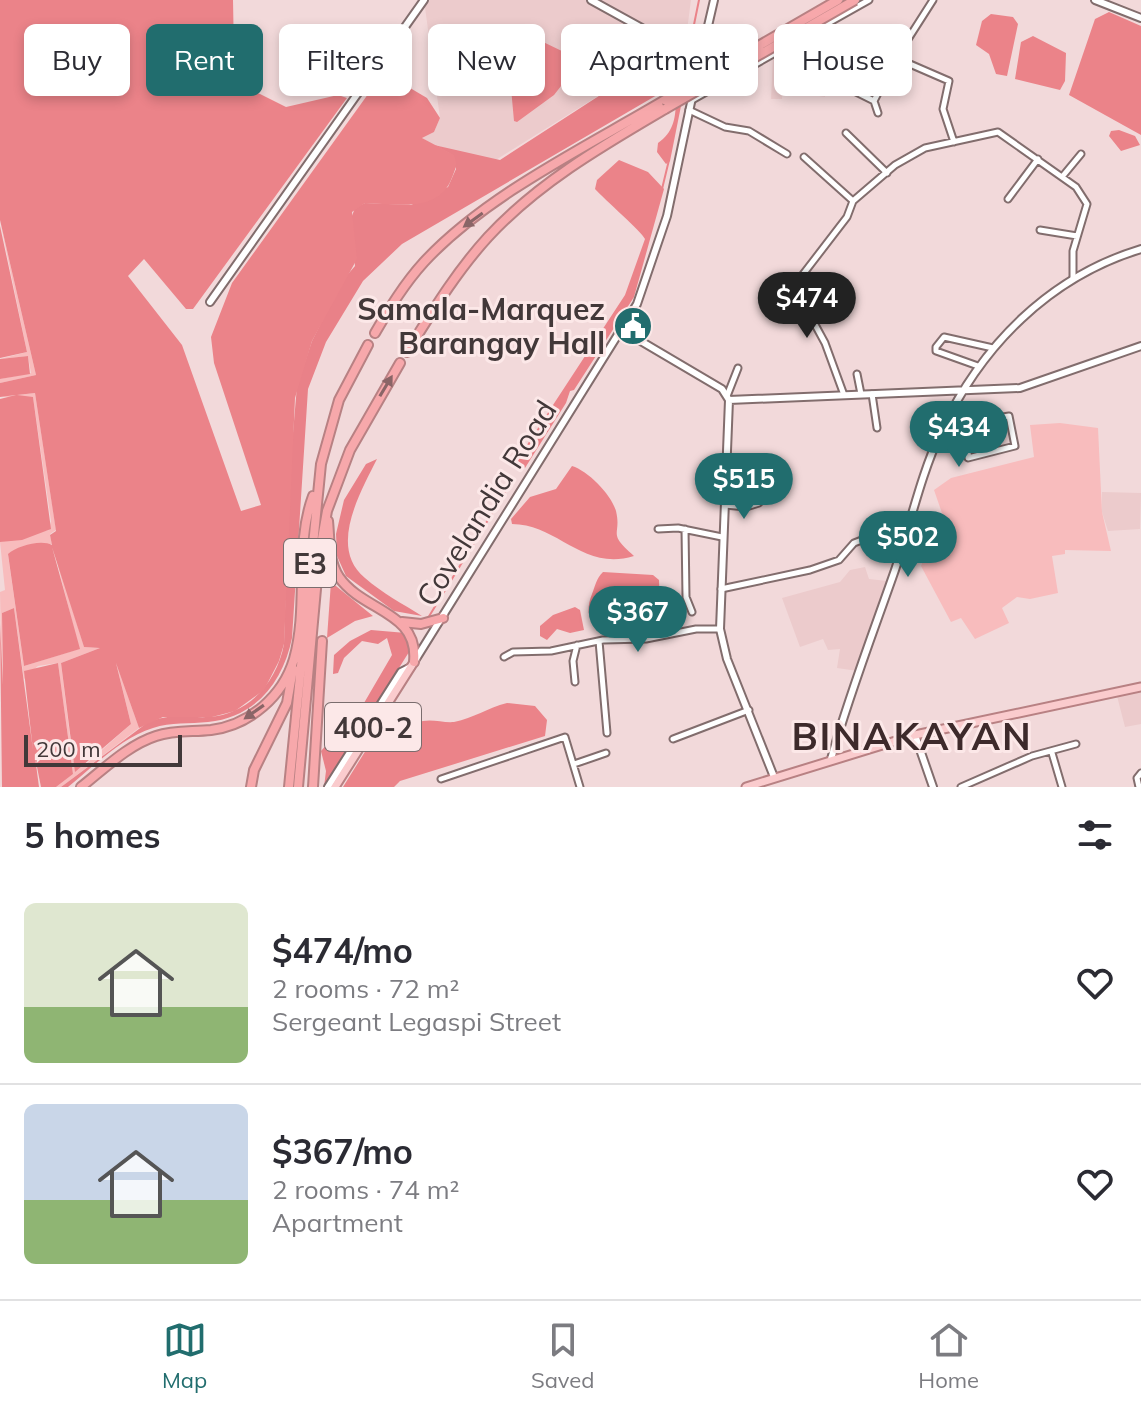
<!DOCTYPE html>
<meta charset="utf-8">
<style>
:root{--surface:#fff;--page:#f7f7f7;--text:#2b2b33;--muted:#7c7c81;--line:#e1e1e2;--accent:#216d6e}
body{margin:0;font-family:Mulish,sans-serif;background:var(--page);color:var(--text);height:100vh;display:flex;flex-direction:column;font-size:30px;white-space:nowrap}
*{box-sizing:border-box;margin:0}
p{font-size:26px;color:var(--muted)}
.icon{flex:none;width:44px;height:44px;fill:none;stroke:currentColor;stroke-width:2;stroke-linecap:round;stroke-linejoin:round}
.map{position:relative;height:787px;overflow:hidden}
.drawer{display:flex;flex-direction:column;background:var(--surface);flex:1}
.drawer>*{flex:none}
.top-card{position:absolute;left:24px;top:24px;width:1094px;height:72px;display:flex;gap:16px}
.scale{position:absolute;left:24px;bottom:20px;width:158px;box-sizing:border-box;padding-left:8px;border:4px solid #423839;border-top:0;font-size:22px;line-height:28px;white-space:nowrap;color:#423839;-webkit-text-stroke:6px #fce8e8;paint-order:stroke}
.price{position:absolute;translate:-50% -68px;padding:0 18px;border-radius:28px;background:var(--accent);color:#fff;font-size:26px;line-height:52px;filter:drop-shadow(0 2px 4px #0008)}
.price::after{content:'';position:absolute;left:50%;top:48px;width:24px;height:18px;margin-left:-12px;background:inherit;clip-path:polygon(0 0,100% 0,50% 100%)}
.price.current{background:#222;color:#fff}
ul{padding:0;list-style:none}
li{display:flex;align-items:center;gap:24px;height:200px;padding:0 24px}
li+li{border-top:2px solid var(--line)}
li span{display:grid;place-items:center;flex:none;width:224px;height:160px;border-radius:12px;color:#555}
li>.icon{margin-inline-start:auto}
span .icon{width:96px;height:96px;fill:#fffc;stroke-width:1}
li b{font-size:34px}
h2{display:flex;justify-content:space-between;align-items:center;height:96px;padding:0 24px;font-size:34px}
.pill{padding:0 28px;border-radius:12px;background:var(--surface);box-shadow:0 4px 12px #0003;font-size:28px;line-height:72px}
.pill.current{background:var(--accent);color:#fff}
.tabs{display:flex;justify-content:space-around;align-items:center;height:112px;border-top:2px solid var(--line);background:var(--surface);font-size:22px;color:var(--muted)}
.tabs a{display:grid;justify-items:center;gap:4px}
.tabs .current{color:var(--accent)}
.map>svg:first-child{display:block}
.built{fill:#eccbcc}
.green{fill:#f8bcbd}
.forest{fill:#e98188}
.water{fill:#eb8389}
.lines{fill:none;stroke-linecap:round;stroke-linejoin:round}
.stream{stroke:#eb8389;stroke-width:2}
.street-casing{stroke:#826d6d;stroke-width:9}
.secondary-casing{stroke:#826d6d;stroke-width:10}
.primary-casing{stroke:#b88183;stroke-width:11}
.highway-casing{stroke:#b88183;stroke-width:12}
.street{stroke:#fff;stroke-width:5}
.secondary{stroke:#fff;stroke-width:6}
.primary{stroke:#facbcd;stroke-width:7}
.highway{stroke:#f7a8ab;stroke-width:8}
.highway-bridge-casing{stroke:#b88183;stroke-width:12;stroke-linecap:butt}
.highway-bridge{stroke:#f7a8ab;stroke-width:8}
.oneway{fill:#8a6567}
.labels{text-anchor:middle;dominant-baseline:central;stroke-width:6;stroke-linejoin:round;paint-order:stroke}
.shield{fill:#fce8e8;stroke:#7a6d6e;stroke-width:2}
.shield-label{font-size:28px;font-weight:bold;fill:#423839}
.poi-label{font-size:30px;font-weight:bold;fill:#423839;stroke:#fce8e8;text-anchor:end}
.street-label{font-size:30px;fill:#423839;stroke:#fce8e8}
.district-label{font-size:38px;font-weight:bold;letter-spacing:2px;fill:#3d2a2b;stroke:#fce8e8}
</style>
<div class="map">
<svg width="1141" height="787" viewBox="0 0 1141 787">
<rect width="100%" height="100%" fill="#f2d9da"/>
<!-- built -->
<path class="built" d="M 424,0 L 691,0 L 686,38 L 678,61 L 658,70 L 655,66 L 622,81 L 494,161 L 434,145 L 422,138 L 434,132 L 440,118 Z
M 801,39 L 806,40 L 805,55 L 822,56 L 825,97 L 783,90 L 782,99 L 771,99 L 773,56 Z
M 1102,492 L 1141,493 L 1140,529 L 1108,531 L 1102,512 Z
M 865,567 L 869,579 L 887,581 L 858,671 L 837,668 L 840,649 L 828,650 L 823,639 L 800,647 L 782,598 L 840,582 L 850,570 Z
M 1141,691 L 1141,724 L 1125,727 L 1117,696 Z"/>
<!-- green -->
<path class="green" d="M 0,220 L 36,375 L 0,383 L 0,379 L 31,373 L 28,356 L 0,359 L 27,352 Z
M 35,393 L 56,530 L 50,534 L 52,544 L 8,555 L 24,666 L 79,649 L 53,546 L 84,647 L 100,648 L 61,663 L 73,761 L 86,764 L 131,724 L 116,662 L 139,728 L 61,787 L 56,787 L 73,774 L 58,663 L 38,666 L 24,679 L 34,750 L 14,608 L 2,613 L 2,684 L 0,592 L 5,590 L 0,542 L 49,530 L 51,521 L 33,397 L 0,397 Z
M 1060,423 L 1098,428 L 1102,512 L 1111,551 L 1065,550 L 1065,554 L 1052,556 L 1058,593 L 1030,599 L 1017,597 L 1002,608 L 1009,623 L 975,639 L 961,618 L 951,622 L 921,566 L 926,554 L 951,539 L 934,490 L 951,478 L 1034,457 L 1030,425 Z"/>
<!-- forest -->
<path class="forest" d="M 678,57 L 687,58 L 681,81 L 402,244 L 363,281 L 326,342 L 308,389 L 292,638 C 283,682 256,717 208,722 C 190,724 171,722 153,728 C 121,738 94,766 68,787 L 61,787 L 147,723 C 168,713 188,718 209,717 C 249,714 277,682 284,644 L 289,480 L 297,386 L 312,341 L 343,280 L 355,266 L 350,221 L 355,208 L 365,203 L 411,205 L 448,187 L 456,169 L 449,153 L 434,145 L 500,160 L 622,81 L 655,66 L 658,70 L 675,63 Z
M 377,459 C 360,493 328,548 365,578 C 382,593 403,604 422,616 L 394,611 L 346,576 L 337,556 L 336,534 L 344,500 L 366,464 Z
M 371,630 L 406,633 L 409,652 L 324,787 L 326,771 L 321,751 L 364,703 L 392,655 L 387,638 L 378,644 L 362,641 L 344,658 L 338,673 L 333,674 L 334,655 L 350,641 Z"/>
<!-- water -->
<path class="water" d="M 0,0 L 233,0 L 234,54 L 250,89 L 286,107 L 338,95 L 347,98 L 193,309 L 186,309 L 144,259 L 128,276 L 182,345 L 241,511 L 261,505 L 214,363 L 211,337 L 232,283 L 371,90 L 389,92 L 405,85 L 427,98 L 440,118 L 434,132 L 422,138 L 454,155 C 458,165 455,170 451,180 C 437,213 394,204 365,203 L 352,212 L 357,259 L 312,341 L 295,398 L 284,644 L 279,661 L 264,690 L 235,711 L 212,717 L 163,717 L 139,728 L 116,663 L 131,724 L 75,772 L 61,663 L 100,648 L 84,647 L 52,547 L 80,649 L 24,666 L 8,554 C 17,546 41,539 52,545 L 50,535 L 56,531 L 35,393 L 17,395 L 33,397 L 51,529 L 22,540 L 0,542 L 0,399 L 16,395 L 0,397 L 0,383 L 36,375 L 0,220 Z
M 1109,12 L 1141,26 L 1141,135 L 1069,95 L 1095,19 Z
M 991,14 L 1013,17 L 1018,24 L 1007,76 L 996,74 L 989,54 L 976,45 L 982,21 Z
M 1033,36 L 1066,53 L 1065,81 L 1060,90 L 1015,79 L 1021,42 Z
M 539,40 L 566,53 L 572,72 L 554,95 L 517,122 L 514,121 L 510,77 L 521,72 L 522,52 L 535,48 Z
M 685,59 L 690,61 L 670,161 L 666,164 L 657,152 L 658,143 C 689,122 666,86 685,59 Z
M 1119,130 L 1135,136 L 1140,145 L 1121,151 L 1109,136 L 1111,131 Z
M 619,160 L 648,172 L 664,189 L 634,297 L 574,390 L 570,391 L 566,403 L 525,468 L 517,460 L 625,295 L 645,239 C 642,232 605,200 595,189 L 597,180 Z
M 0,226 L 27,352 L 0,358 Z
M 28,356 L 30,374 L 0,379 L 0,359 Z
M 572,466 C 588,471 611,494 616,511 C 622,536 606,532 634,556 C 583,572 558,524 512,524 L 511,519 L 530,497 L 556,489 Z
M 603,572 L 653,575 L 659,580 C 659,591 662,606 659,617 C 653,639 571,646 592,594 C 596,584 596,579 603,572 Z
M 331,582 L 373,616 L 355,621 L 327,638 Z
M 575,607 L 580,610 L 584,630 L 570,633 L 557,629 L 547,640 L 540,636 L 540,626 L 553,615 Z
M 14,608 L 33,750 L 24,671 L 58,663 L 73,774 L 56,787 L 41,787 L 35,757 L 39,787 L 2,787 L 0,623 L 3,685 L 2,613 Z
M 507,703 L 535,706 L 547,720 L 545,736 L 400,781 L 394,787 L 343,787 L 376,734 C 394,738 406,724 423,721 C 433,719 444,723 454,722 C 474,718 487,708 507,703 Z"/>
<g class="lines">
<!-- stream -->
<path class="stream" d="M 687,59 L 699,0
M 662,189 L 669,160
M 428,618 L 510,484"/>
<defs>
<path id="street" d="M 933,0 L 896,58 L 949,81 L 943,109 L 954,142
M 846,87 L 874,101
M 692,100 L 869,0
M 689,110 L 725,127 L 749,131 L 787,154
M 878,113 L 874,101 L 896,58
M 846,133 L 887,173
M 804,157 L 853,201
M 1062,177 L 1081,154
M 1008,199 L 1038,159
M 1040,230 L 1077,236
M 978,366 L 936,351 L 936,347 L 944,337 L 993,348
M 857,374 L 861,394
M 872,394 L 877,428
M 844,395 L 825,343 L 794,286 L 847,217 L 853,201 L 895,165 L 925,148 L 998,132 L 1076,187 L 1087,204 L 1073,251 L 1073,279
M 727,396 L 738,368
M 955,406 L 969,428 L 968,458 L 1015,446 L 1009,416 L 967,423
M 725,505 L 746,507 L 759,503
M 658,529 L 678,528 L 722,537
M 685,529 L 686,597 L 692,612
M 721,589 L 810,570 L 839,560 L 854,543 L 880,533
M 599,641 L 607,733
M 504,657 L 513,652 L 551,651 L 603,640 L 646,639 L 696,629 L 720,629
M 575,682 L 573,661 L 577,645
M 673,739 L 749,710
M 1052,753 L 1062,787
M 574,764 L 606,753
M 441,779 L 565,737 L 580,787
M 961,787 L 1032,756 L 1076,744
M 1139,787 L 1137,778 L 1141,773"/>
<path id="secondary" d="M 591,0 L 658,37 L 702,53
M 1095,0 L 1141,18
M 695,82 L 714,0
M 210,302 L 424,0
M 622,330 L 722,389 L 729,400 L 720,629 L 727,659 L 774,777
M 729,400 L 1020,388 L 1141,346
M 414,662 L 637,304 L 667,216 L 693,93
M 915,735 L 933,787
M 831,759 C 849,695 873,633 895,570 C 910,525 921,474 941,432 C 981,346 1049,277 1141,249
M 328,787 L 401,672 L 411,667"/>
<path id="primary" d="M 335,787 L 414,662
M 746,787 L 915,735 L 1141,687"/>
<path id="highway" d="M 375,333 C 389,309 404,284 424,262 C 486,195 586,147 665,100
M 407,352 C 432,312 456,272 488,237 C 538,183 602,146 665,109
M 328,521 C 330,540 328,560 339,577 C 363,612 419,611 414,662
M 402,622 L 421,624 L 443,618
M 81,787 C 104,769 128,745 156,736 C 174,730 192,732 211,730 C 250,725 283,696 294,659 C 309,606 294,547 313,496
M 251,787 L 254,770 L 287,703 L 293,669
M 289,787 L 321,464 L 339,400 L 368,345
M 298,787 L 319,556 L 327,511 L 350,450 L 400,363
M 313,787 L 322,641"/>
</defs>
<!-- street casing -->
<use href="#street" class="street-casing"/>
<!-- secondary casing -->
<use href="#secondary" class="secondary-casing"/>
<!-- primary casing -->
<use href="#primary" class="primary-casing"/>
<!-- highway casing -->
<use href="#highway" class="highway-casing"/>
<!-- street -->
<use href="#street" class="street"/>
<!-- secondary -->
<use href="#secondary" class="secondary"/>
<!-- primary -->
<use href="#primary" class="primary"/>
<!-- highway -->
<use href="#highway" class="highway"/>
<defs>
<path id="highway-bridge" d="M 665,100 L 838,0
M 665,109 L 855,0"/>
</defs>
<!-- highway-bridge casing -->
<use href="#highway-bridge" class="highway-bridge-casing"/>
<!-- highway-bridge -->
<use href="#highway-bridge" class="highway-bridge"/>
</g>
<!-- one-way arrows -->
<defs><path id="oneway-solid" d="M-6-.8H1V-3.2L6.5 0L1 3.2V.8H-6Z" transform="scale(2)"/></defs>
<g class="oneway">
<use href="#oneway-solid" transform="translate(473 220) rotate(144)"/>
<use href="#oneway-solid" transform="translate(386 386) rotate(-59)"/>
<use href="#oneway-solid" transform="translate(254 712) rotate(145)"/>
</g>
<!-- icons -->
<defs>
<symbol id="civic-disc" viewBox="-11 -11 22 22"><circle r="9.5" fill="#216d6e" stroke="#fce8e8"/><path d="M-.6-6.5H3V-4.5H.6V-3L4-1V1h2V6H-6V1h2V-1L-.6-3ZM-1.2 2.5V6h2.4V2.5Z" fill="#fff"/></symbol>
</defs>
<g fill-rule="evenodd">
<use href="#civic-disc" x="611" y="304" width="44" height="44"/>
</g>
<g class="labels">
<!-- shield labels -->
<g class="shield">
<rect x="284" y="539" width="52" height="48" rx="6"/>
<rect x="325" y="703" width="96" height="48" rx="6"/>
</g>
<g class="shield-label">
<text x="310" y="563">E3</text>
<text x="373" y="727">400-2</text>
</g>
<!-- poi labels -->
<g class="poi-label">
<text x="605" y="309">Samala-Marquez<tspan x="605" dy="34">Barangay Hall</tspan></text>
</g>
<!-- street labels -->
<g class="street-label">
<text transform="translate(486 503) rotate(-58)">Covelandia Road</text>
</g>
<!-- district labels -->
<g class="district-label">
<text x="912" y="736">BINAKAYAN</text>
</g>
</g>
</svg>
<div class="scale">200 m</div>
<b class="price current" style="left:807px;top:340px">$474</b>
<b class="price" style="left:959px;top:469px">$434</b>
<b class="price" style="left:744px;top:521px">$515</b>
<b class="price" style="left:908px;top:579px">$502</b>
<b class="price" style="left:638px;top:654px">$367</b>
<div class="top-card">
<a class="pill">Buy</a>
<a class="pill current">Rent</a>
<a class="pill">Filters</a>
<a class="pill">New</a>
<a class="pill">Apartment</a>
<a class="pill">House</a>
</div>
</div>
<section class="drawer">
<h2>5 homes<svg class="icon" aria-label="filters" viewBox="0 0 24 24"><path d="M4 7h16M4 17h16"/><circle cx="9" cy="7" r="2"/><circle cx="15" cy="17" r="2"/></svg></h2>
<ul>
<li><span style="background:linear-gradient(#dfe7d0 65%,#8fb573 0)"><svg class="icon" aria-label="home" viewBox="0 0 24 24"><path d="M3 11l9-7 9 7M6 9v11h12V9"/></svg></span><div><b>$474/mo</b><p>2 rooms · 72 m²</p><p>Sergeant Legaspi Street</p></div><svg class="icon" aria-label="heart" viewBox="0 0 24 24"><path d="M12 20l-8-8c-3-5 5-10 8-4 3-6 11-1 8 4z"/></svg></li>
<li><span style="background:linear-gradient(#c9d6e8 60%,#8fb573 0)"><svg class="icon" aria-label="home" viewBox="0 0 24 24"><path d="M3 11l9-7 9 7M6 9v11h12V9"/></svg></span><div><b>$367/mo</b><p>2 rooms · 74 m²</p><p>Apartment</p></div><svg class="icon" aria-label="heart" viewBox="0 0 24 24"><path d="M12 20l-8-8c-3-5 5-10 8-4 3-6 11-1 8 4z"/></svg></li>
</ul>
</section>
<nav class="tabs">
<a class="current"><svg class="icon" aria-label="map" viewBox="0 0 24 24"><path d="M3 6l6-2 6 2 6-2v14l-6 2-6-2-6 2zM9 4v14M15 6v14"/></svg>Map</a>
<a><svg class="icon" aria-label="saved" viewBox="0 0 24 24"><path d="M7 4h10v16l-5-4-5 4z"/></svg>Saved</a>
<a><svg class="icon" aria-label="home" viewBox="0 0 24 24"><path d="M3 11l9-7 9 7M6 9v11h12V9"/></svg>Home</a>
</nav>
